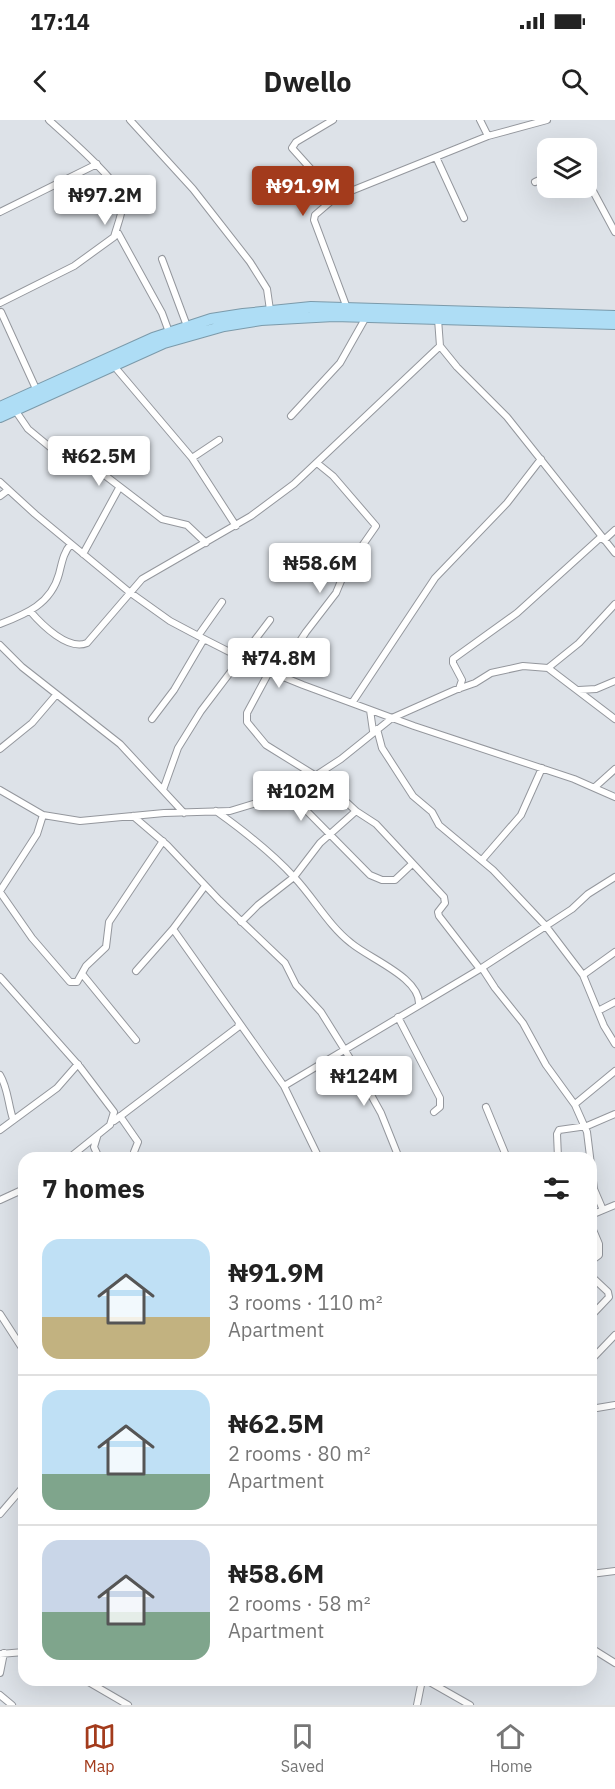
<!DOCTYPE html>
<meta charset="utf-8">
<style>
:root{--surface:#fff;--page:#f2f2f2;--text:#222;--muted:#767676;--line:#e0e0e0;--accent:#a33b1c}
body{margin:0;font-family:"IBM Plex Sans",sans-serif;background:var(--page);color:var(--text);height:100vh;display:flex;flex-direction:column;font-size:22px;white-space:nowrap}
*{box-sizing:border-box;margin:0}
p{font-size:20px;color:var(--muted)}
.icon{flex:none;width:33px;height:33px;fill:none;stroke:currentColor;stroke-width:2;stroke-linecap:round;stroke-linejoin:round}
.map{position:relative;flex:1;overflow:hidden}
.side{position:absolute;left:18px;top:1032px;width:579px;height:534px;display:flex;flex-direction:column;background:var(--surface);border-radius:18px;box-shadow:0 6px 24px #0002}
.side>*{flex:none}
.tools{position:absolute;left:537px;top:18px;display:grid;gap:12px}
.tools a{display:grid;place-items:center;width:60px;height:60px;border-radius:12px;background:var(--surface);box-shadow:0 6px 24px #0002;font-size:30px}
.price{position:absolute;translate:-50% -51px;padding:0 14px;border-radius:6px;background:#fff;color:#222;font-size:20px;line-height:39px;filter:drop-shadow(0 2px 3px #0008)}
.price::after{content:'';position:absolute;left:50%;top:36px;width:18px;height:14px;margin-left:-9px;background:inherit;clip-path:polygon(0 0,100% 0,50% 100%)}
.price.on{background:var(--accent);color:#fff}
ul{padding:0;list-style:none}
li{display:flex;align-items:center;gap:18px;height:150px;padding:0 24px}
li+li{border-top:2px solid var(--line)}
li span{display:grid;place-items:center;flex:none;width:168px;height:120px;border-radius:18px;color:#555}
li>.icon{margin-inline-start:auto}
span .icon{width:72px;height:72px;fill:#fffc;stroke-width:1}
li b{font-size:26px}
h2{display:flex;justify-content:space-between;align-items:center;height:72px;padding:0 24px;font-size:26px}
.status{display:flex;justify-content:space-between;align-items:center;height:42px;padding:0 30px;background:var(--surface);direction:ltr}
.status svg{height:16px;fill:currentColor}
header{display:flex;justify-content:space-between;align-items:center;height:78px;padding:0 24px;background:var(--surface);font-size:27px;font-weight:700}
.tab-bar{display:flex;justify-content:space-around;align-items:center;height:84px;border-top:2px solid var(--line);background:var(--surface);font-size:16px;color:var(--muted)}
.tab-bar a{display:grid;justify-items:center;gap:3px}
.tab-bar .on{color:var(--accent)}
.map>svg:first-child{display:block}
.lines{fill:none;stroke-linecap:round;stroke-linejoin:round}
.street-casing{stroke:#94979d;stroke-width:8}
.highway-casing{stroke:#7b9aaa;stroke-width:12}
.street{stroke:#fff;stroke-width:6}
.highway{stroke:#aeddf5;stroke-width:10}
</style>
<div class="status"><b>17:14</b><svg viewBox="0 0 49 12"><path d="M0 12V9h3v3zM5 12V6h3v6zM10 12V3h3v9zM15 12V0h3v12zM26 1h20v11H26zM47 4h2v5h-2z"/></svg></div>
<header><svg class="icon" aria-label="back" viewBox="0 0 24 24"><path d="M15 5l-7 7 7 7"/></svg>Dwello<svg class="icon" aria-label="search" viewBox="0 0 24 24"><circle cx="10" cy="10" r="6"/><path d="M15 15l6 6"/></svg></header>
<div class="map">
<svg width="615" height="1585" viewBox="0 0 615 1585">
<rect width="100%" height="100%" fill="#dde2e8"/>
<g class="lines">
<defs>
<path id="street" d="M 49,0 C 63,13 124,65 123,81 C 123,92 117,106 114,117 L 118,113 L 162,193 L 169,212
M 130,0 L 193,69 L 250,142 L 267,169 L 270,190
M 333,0 L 296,22 L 292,28 L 336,77 L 315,95 L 314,100 L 347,188
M 480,0 L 488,16
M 436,37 L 464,98
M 586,58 L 615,112
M 535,62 L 548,56
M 336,77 L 488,16 L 547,0
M 0,92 L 97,44
M 162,139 L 187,206
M 0,183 L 74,146 L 114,117
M 1,192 L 37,271
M 438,199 L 440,226 L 457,247 L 507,297 L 615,433
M 114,246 L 192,338 L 236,406
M 15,290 L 28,309 L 51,328 L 94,347 L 162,399 L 187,405 L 206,423
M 291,296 L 340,243 L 366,197
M 192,338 L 219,320
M 0,362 L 35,394 L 128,471 L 170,501 L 204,519 L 261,548 L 303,565 L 414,606 L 574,659 L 615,677
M 0,376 L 8,370
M 604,420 L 615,410
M 83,434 L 119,368
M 30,491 C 42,505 68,531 87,523 L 142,459 L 251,396 L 294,364 L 440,226
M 0,504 C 26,494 51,484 59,454 C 62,443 63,433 71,424
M 198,516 L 222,482
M 0,525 L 22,547 L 120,624 L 184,693
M 548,548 L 579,523 L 615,484
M 269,552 L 247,593 L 247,602 L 266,625 L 316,656
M 275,554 L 283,547 L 306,512 L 336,473 L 346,449 L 376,406 L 333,356 L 317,343
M 459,569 L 462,560 L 453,543 L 453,539 L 517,493 L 601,417
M 579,570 L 596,569 L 615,561
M 352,583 L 435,458 L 507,383 L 541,339
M 370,590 L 373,611
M 152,599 L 174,570 L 204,519
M 377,609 L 382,628 L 413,676 L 432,692 L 439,705 L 493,750 L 545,805 L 583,855 L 604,906 L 615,924
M 0,629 L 32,603 L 56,575
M 595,667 L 615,649
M 0,670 L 43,695 L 80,701 L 164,693 L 230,691 L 289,673 L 341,639 L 392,598 L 455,570 L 475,563 L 491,553 L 523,546 L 548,548 L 615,599
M 163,670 L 178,628 L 201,591 L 270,500
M 289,673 L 370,755 L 382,760 L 395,760 L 412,744
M 216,691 C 244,711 271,732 294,757 C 314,778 328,805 351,823 C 370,839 421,858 419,885
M 356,691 L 376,704 L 444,777 L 445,783 L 438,792 L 439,796 L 480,849
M 133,696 L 167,725 L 219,780 L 285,843 L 296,865 L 321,892 L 356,948 L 381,993 L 399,1038
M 482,740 L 521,695 L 542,648
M 205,766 L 173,809 L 284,966 L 319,1038
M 0,771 L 37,714 L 43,695
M 0,772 L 32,818 L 70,862 L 77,862 L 86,846 L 106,827 L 109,802 L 163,721
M 241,802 L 258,785 L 294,757 L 320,723 L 356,691 L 317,655
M 482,848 L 495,868 L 523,903 L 546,945 L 575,985 L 587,1012 L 594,1069 L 603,1090
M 136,851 L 173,809
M 83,855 L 136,920
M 583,855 L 615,832
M 0,857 L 80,947 L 114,992 L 110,1005 L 69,1038
M 598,891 L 615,882
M 398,897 L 440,978 L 440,987 L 434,992
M 0,955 C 8,968 8,984 13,999
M 284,966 L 480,849 L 572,789 L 588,774 L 615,757
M 575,984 L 615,951
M 486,987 L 507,1038
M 120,996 L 138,1022 L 134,1032 L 134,1038
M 114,1001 L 238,907 L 239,903
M 0,1010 L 57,968 L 78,944
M 97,1017 L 94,1027 L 99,1038
M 558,1038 L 557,1014 L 559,1010 L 587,1006 L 615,994
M 0,1080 L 24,1069
M 591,1095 L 615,1085
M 591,1105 L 599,1124 L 599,1135 L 591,1141
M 591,1156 L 608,1172 L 609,1177 L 591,1196
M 0,1194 L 24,1231
M 591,1240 L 615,1215
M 591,1289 L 615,1285
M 0,1394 L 24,1366
M 591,1454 L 615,1451
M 591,1528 L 615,1543
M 0,1534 L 24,1532
M 0,1553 L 4,1533
M 85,1560 L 128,1585
M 426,1560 L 470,1585
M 0,1575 L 12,1585
M 417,1585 L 422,1560"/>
<path id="highway" d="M 0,287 L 153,218 L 211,199 L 243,194 L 311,187 L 615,196
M 0,297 L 164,223 L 224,206 L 261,200 L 334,196 L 615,204"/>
</defs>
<!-- street casing -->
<use href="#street" class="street-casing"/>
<!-- highway casing -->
<use href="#highway" class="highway-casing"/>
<!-- street -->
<use href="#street" class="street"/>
<!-- highway -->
<use href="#highway" class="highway"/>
</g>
</svg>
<div class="tools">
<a><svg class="icon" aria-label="layers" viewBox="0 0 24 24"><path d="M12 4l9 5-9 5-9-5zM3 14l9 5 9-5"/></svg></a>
</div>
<b class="price on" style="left:303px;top:97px">₦91.9M</b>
<b class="price" style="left:105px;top:106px">₦97.2M</b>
<b class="price" style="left:99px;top:367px">₦62.5M</b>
<b class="price" style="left:320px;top:474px">₦58.6M</b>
<b class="price" style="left:279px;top:569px">₦74.8M</b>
<b class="price" style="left:301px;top:702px">₦102M</b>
<b class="price" style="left:364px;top:987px">₦124M</b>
<section class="side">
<h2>7 homes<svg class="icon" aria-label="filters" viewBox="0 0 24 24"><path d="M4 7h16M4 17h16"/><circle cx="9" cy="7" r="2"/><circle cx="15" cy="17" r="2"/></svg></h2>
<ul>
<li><span style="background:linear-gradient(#bfe0f5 65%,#c2b280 0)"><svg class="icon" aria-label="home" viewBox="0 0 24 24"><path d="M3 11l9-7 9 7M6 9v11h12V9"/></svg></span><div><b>₦91.9M</b><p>3 rooms · 110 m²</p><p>Apartment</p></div></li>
<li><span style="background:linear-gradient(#bfe0f5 70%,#7fa58c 0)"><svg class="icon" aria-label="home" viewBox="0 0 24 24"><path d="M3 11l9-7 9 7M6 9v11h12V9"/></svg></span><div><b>₦62.5M</b><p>2 rooms · 80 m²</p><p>Apartment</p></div></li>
<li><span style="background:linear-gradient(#c9d6e8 60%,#7fa58c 0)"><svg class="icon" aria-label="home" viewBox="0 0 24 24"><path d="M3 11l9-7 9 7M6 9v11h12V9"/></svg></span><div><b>₦58.6M</b><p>2 rooms · 58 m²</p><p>Apartment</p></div></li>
</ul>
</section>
</div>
<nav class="tab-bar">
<a class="on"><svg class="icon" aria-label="map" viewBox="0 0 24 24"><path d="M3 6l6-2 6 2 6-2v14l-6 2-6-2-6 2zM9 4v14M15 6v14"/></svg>Map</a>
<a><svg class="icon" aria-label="saved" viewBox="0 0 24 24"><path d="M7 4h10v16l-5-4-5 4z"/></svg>Saved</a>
<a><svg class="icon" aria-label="home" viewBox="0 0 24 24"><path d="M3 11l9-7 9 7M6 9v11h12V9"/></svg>Home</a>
</nav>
